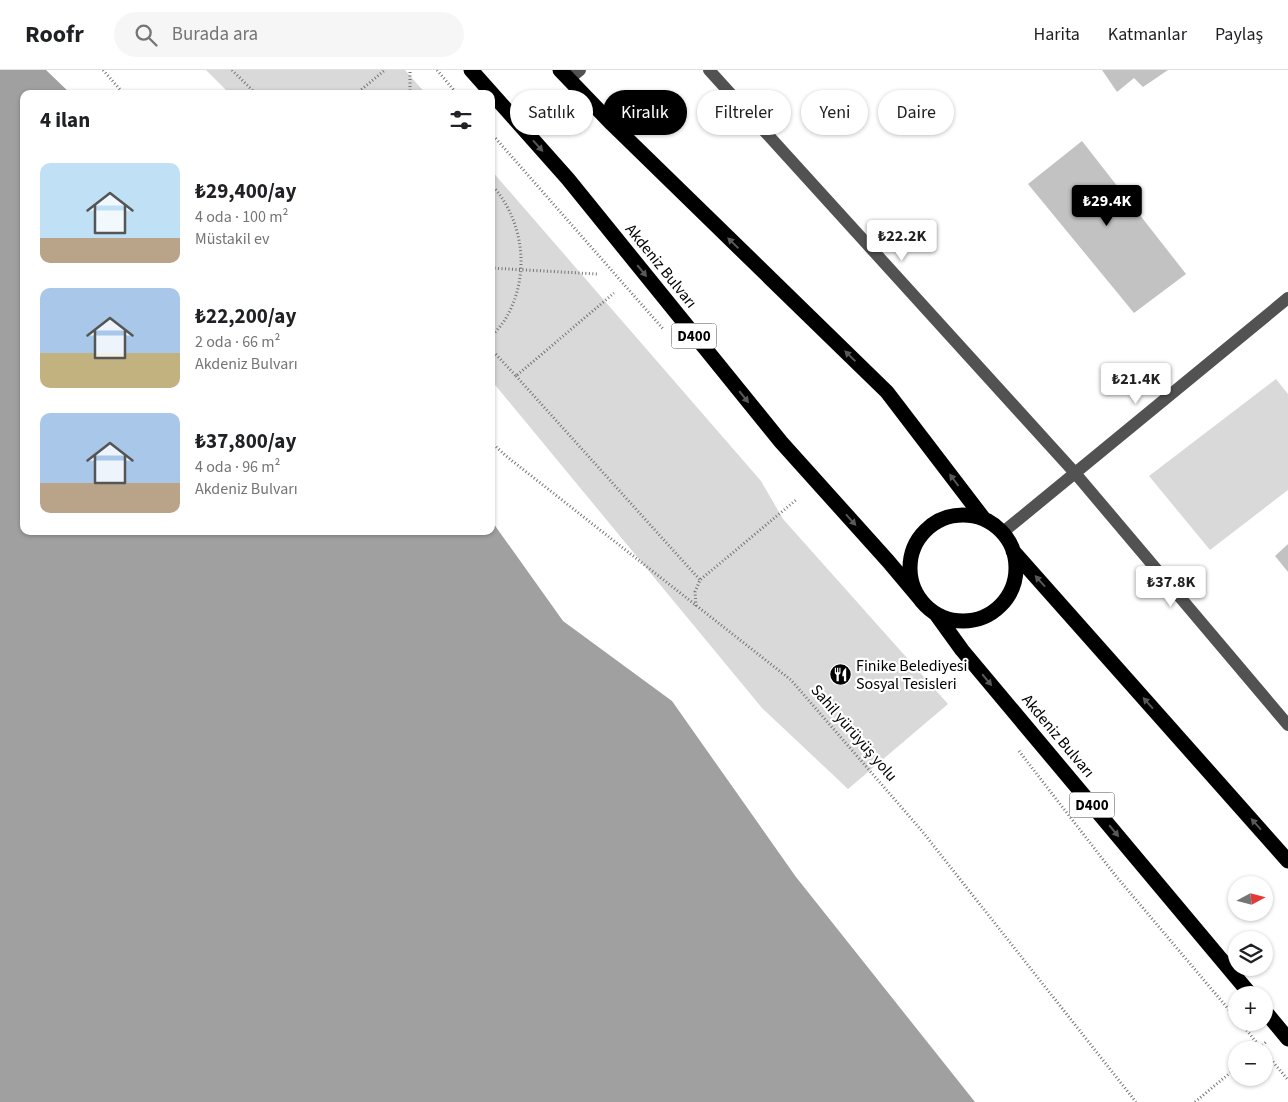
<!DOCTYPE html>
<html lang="tr">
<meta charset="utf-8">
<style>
:root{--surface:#fff;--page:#f6f6f6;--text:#202124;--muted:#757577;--line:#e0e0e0;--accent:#000}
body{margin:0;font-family:"Source Sans 3",sans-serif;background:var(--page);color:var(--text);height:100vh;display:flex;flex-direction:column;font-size:19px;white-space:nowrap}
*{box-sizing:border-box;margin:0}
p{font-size:16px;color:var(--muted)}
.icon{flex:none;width:28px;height:28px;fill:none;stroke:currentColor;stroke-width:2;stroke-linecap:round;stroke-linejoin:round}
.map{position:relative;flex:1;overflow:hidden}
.drawer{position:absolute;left:20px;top:20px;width:475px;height:445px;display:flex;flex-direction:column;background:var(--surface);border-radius:10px;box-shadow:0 1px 4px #0004}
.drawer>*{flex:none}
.top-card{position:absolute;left:510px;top:20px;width:475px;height:45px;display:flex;gap:10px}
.needle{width:32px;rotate:83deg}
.fabs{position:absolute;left:1228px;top:806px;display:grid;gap:10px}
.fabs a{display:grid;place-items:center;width:45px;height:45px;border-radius:50%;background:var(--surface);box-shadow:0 1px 4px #0004;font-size:25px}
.price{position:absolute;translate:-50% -42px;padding:0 11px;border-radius:5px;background:#fff;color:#222;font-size:16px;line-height:32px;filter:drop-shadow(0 1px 2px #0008)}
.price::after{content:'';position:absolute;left:50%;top:30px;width:15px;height:11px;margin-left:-8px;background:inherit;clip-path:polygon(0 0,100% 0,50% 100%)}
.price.selected{background:var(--accent);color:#fff}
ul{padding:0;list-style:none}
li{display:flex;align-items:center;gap:15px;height:125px;padding:0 20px}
li span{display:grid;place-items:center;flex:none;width:140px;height:100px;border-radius:10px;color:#555}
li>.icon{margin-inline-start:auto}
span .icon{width:60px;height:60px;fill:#fffc;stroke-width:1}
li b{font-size:21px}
h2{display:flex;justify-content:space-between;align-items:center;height:60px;padding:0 20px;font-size:21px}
.tag{padding:0 18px;border-radius:22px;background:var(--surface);box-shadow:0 1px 4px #0004;font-size:18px;line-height:45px}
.tag.selected{background:var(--accent);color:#fff}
header{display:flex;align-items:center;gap:30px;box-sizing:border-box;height:70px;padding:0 25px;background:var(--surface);border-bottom:1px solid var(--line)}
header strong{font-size:24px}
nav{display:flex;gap:28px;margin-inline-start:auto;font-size:18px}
.search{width:350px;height:45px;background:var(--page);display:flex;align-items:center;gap:12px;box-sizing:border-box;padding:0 18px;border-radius:28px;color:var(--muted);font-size:19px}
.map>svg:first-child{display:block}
.green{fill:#d9d9d9}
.water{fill:#a0a0a0}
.building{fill:#c2c2c2}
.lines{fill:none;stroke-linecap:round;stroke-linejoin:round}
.path{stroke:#747474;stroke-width:3;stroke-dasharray:1 2.5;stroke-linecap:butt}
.minor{stroke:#525252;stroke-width:12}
.highway{stroke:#000;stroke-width:15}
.oneway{fill:#595959}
.labels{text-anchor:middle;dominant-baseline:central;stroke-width:4.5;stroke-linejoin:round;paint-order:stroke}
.shield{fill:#fff;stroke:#4c4c4c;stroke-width:1}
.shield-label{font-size:15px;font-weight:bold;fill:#000}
.street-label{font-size:16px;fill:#000;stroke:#fff}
.poi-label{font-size:16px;fill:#000;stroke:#fff;text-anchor:start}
</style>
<header>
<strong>Roofr</strong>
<div class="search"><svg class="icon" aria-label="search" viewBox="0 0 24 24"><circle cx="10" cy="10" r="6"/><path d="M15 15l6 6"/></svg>Burada ara</div>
<nav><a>Harita</a><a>Katmanlar</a><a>Paylaş</a></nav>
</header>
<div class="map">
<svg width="1288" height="1032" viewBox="0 0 1288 1032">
<rect width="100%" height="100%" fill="#fff"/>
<!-- green -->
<path class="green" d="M 206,0 L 405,0 L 426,24 L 230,24 Z
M 491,100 L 761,411 L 783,449 L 948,634 L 848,719 L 762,638 L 491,310 Z
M 1276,309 L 1288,324 L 1288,420 L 1210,480 L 1149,406 Z"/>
<!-- water -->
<path class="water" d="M 0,0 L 46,0 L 71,24 L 24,24 L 24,461 L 491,461 L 491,450 L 563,551 L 672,631 L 796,807 L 975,1032 L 0,1032 Z"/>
<!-- building -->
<path class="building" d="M 1102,0 L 1168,0 L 1143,17 L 1134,8 L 1117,22 Z
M 1082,71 L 1186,204 L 1134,243 L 1028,114 Z
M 1288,474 L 1288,502 L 1275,486 Z"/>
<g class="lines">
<!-- path -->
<path class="path" d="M 103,0 L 124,24
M 232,0 L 256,24
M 437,0 L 457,24
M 356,24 L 385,0
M 410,24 L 410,0
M 491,63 L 664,260
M 491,114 C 524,150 531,205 506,248 C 502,255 496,261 491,267
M 491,198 L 597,204
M 491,279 L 516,306 L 614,223
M 516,306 L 700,510
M 491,372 L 506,386 L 791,610 L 922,761 L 1136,1032
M 696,536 L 695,522 L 700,510 L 796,430
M 1019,681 L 1115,805 L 1236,948
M 1240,952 L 1261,978
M 1257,980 L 1266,972
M 1264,981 L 1288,1010
M 1195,1032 L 1236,998"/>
<!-- minor -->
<path class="minor" d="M 709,0 L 1075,403 L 1288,655
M 569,9 L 580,0
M 1002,463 L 1288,228"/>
<!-- highway -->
<path class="highway" d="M 471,0 L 568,109 L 781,372 L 888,491 L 920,529
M 560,0 L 612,54 L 887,322 L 984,449
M910 498a53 53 0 1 1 106 0a53 53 0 1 1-106 0Z
M 1013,481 L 1288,791
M 936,544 L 962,580 L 1251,925
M 1264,940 L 1288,969"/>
</g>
<!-- one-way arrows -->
<defs><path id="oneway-solid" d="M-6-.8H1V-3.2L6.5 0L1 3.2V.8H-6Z" transform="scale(1.25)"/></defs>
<g class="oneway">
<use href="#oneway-solid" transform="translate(538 76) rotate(48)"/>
<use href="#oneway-solid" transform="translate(733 173) rotate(-136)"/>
<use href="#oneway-solid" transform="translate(642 201) rotate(51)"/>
<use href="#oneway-solid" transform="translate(850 286) rotate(-136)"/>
<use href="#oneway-solid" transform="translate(744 327) rotate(51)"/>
<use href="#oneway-solid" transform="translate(954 410) rotate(-127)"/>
<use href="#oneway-solid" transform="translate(851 450) rotate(48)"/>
<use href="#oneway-solid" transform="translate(1040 511) rotate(-132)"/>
<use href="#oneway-solid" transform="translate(987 610) rotate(50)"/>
<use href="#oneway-solid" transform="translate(1148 633) rotate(-132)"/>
<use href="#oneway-solid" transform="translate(1256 754) rotate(-132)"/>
<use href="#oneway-solid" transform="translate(1114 761) rotate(50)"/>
</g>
<!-- icons -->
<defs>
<symbol id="restaurant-disc" viewBox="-11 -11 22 22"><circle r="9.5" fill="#000" stroke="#fff"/><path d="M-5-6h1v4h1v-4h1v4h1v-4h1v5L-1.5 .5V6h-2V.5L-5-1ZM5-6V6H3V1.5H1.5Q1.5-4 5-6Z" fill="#fff"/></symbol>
</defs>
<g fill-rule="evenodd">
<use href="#restaurant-disc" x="828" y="592" width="25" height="25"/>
</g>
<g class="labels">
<!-- shield labels -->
<g class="shield">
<rect x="671.5" y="253.5" width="45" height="25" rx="4"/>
<rect x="1069.5" y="722.5" width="45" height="25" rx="4"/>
</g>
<g class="shield-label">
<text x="694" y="266">D400</text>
<text x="1092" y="735">D400</text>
</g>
<!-- street labels -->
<g class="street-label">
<text transform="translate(661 196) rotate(51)">Akdeniz Bulvarı</text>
<text transform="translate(854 663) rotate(49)">Sahil yürüyüş yolu</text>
<text transform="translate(1058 666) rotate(50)">Akdeniz Bulvarı</text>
</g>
<!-- poi labels -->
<g class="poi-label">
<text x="856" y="596">Finike Belediyesi<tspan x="856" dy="18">Sosyal Tesisleri</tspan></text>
</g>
</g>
</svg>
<div class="fabs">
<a><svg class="needle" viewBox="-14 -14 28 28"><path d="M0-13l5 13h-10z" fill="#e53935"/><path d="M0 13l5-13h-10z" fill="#757577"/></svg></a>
<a><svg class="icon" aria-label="layers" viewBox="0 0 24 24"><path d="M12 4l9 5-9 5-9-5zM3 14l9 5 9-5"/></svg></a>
<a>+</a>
<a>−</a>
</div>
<b class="price selected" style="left:1107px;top:157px">₺29.4K</b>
<b class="price" style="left:902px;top:192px">₺22.2K</b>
<b class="price" style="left:1136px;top:335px">₺21.4K</b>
<b class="price" style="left:1171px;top:538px">₺37.8K</b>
<div class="top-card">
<a class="tag">Satılık</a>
<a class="tag selected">Kiralık</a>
<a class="tag">Filtreler</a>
<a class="tag">Yeni</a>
<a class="tag">Daire</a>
</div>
<section class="drawer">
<h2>4 ilan<svg class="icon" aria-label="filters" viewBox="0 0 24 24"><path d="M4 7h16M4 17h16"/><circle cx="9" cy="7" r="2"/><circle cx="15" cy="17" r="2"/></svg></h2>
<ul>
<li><span style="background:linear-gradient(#bfe0f5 75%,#b9a48a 0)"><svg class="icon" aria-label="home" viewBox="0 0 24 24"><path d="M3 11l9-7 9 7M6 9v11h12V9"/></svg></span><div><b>₺29,400/ay</b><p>4 oda · 100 m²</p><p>Müstakil ev</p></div></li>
<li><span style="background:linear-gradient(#a9c7e8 65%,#c2b280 0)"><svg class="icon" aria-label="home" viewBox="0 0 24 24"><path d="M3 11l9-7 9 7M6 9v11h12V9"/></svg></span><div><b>₺22,200/ay</b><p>2 oda · 66 m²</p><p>Akdeniz Bulvarı</p></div></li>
<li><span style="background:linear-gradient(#a9c7e8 70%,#b9a48a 0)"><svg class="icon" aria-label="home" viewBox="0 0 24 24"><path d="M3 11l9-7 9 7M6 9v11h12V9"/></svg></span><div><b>₺37,800/ay</b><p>4 oda · 96 m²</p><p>Akdeniz Bulvarı</p></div></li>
</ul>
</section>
</div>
